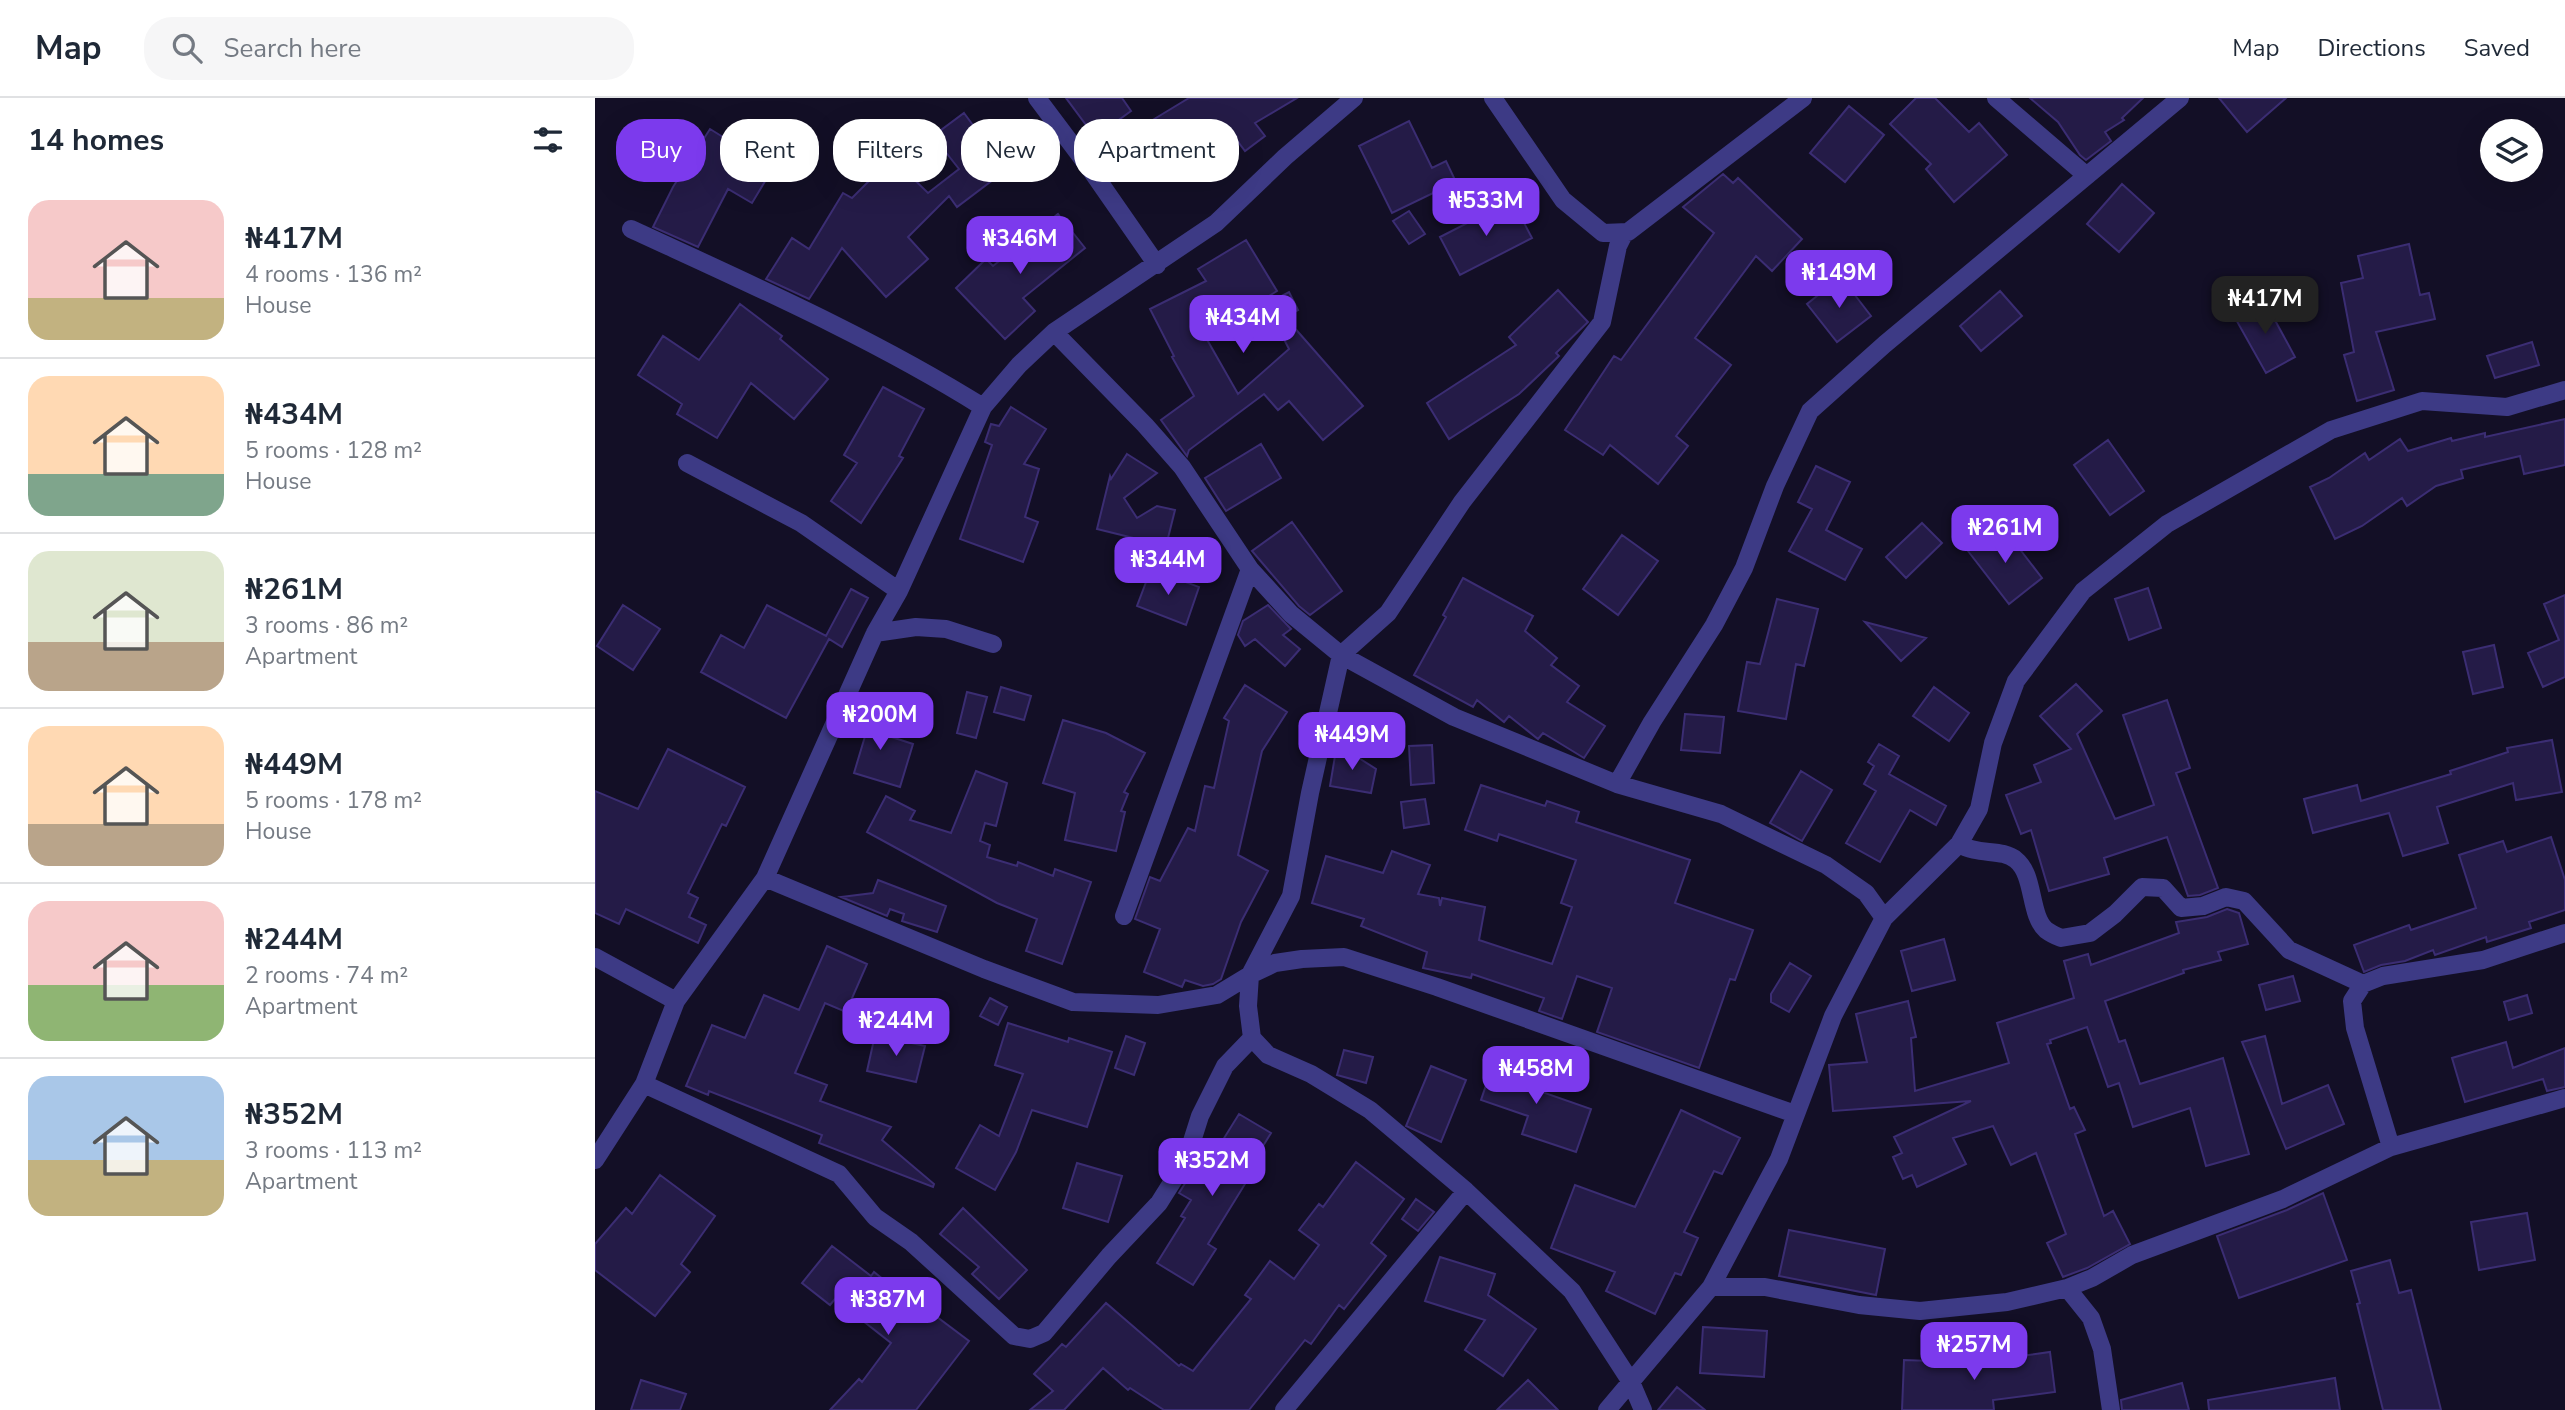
<!DOCTYPE html>
<meta charset="utf-8">
<style>
:root{--surface:#fff;--page:#f6f6f7;--text:#1f2937;--muted:#747a83;--line:#e0e1e3;--accent:#7c3aed}
body{margin:0;font-family:"Nunito Sans",sans-serif;background:var(--page);color:var(--text);height:100vh;display:flex;flex-direction:column;font-size:26px;white-space:nowrap}
*{box-sizing:border-box;margin:0}
p{font-size:23px;color:var(--muted)}
.icon{flex:none;width:38px;height:38px;fill:none;stroke:currentColor;stroke-width:2;stroke-linecap:round;stroke-linejoin:round}
.map{position:relative;flex:1;overflow:hidden}
.details{display:flex;flex-direction:column;background:var(--surface);width:595px}
.details>*{flex:none}
.banner{position:absolute;left:21px;top:21px;width:665px;height:63px;display:flex;gap:14px}
.controls{position:absolute;left:1885px;top:21px;display:grid;gap:14px}
.controls a{display:grid;place-items:center;width:63px;height:63px;border-radius:50%;background:var(--surface);box-shadow:0 7px 28px #0002;font-size:35px}
.price{position:absolute;translate:-50% -60px;padding:0 16px;border-radius:14px;background:var(--accent);color:#fff;font-size:23px;line-height:46px;filter:drop-shadow(0 2px 4px #0008)}
.price::after{content:'';position:absolute;left:50%;top:42px;width:21px;height:16px;margin-left:-10px;background:inherit;clip-path:polygon(0 0,100% 0,50% 100%)}
.price.current{background:#222;color:#fff}
ul{padding:0;list-style:none}
li{display:flex;align-items:center;gap:21px;height:175px;padding:0 28px}
li+li{border-top:2px solid var(--line)}
li span{display:grid;place-items:center;flex:none;width:196px;height:140px;border-radius:21px;color:#555}
li>.icon{margin-inline-start:auto}
span .icon{width:84px;height:84px;fill:#fffc;stroke-width:1}
li b{font-size:30px}
h2{display:flex;justify-content:space-between;align-items:center;height:84px;padding:0 28px;font-size:30px}
.chip{padding:0 24px;border-radius:28px;background:var(--surface);box-shadow:0 7px 28px #0002;font-size:24px;line-height:63px}
.chip.current{background:var(--accent);color:#fff}
header{display:flex;align-items:center;gap:42px;box-sizing:border-box;height:98px;padding:0 35px;background:var(--surface);border-bottom:2px solid var(--line)}
header strong{font-size:33px}
nav{display:flex;gap:38px;margin-inline-start:auto;font-size:24px}
.search{width:490px;height:63px;background:var(--page);display:flex;align-items:center;gap:18px;box-sizing:border-box;padding:0 24px;border-radius:28px;color:var(--muted);font-size:26px}
main{display:flex;flex:1;min-height:0}
.map>svg:first-child{display:block}
.building{fill:#241b47;stroke:#3b2d73;stroke-width:2}
.lines{fill:none;stroke-linecap:round;stroke-linejoin:round}
.minor{stroke:#3d3a85;stroke-width:18}
</style>
<header>
<strong>Map</strong>
<div class="search"><svg class="icon" aria-label="search" viewBox="0 0 24 24"><circle cx="10" cy="10" r="6"/><path d="M15 15l6 6"/></svg>Search here</div>
<nav><a>Map</a><a>Directions</a><a>Saved</a></nav>
</header>
<main>
<section class="details">
<h2>14 homes<svg class="icon" aria-label="filters" viewBox="0 0 24 24"><path d="M4 7h16M4 17h16"/><circle cx="9" cy="7" r="2"/><circle cx="15" cy="17" r="2"/></svg></h2>
<ul>
<li><span style="background:linear-gradient(#f6c9c9 70%,#c2b280 0)"><svg class="icon" aria-label="home" viewBox="0 0 24 24"><path d="M3 11l9-7 9 7M6 9v11h12V9"/></svg></span><div><b>₦417M</b><p>4 rooms · 136 m²</p><p>House</p></div></li>
<li><span style="background:linear-gradient(#ffd9b3 70%,#7fa58c 0)"><svg class="icon" aria-label="home" viewBox="0 0 24 24"><path d="M3 11l9-7 9 7M6 9v11h12V9"/></svg></span><div><b>₦434M</b><p>5 rooms · 128 m²</p><p>House</p></div></li>
<li><span style="background:linear-gradient(#dfe7d0 65%,#b9a48a 0)"><svg class="icon" aria-label="home" viewBox="0 0 24 24"><path d="M3 11l9-7 9 7M6 9v11h12V9"/></svg></span><div><b>₦261M</b><p>3 rooms · 86 m²</p><p>Apartment</p></div></li>
<li><span style="background:linear-gradient(#ffd9b3 70%,#b9a48a 0)"><svg class="icon" aria-label="home" viewBox="0 0 24 24"><path d="M3 11l9-7 9 7M6 9v11h12V9"/></svg></span><div><b>₦449M</b><p>5 rooms · 178 m²</p><p>House</p></div></li>
<li><span style="background:linear-gradient(#f6c9c9 60%,#8fb573 0)"><svg class="icon" aria-label="home" viewBox="0 0 24 24"><path d="M3 11l9-7 9 7M6 9v11h12V9"/></svg></span><div><b>₦244M</b><p>2 rooms · 74 m²</p><p>Apartment</p></div></li>
<li><span style="background:linear-gradient(#a9c7e8 60%,#c2b280 0)"><svg class="icon" aria-label="home" viewBox="0 0 24 24"><path d="M3 11l9-7 9 7M6 9v11h12V9"/></svg></span><div><b>₦352M</b><p>3 rooms · 113 m²</p><p>Apartment</p></div></li>
</ul>
</section>
<div class="map">
<svg width="1970" height="1312" viewBox="0 0 1970 1312">
<rect width="100%" height="100%" fill="#130f26"/>
<!-- building -->
<path class="building" d="M 471,0 L 527,0 L 536,13 L 500,39 Z
M 594,0 L 702,0 L 660,25 L 670,38 L 650,53 L 638,37 L 579,73 L 551,26 Z
M 1321,0 L 1340,0 L 1374,34 L 1384,25 L 1412,57 L 1359,104 L 1331,71 L 1336,66 L 1295,26 Z
M 1435,0 L 1548,0 L 1527,20 L 1529,22 L 1510,34 L 1516,43 L 1491,62 L 1485,57 L 1463,24 Z
M 1624,0 L 1691,0 L 1652,34 Z
M 1254,8 L 1289,37 L 1250,84 L 1215,55 Z
M 369,15 L 411,72 L 362,109 L 354,98 L 313,139 L 333,161 L 291,199 L 247,150 L 214,201 L 171,181 L 197,140 L 214,151 L 248,95 L 257,100 L 297,60 L 333,95 L 364,71 L 338,38 Z
M 814,23 L 837,70 L 851,63 L 861,84 L 797,115 L 764,48 Z
M 115,31 L 178,70 L 157,105 L 133,91 L 103,149 L 58,129 L 78,89 Z
M 1128,76 L 1138,85 L 1143,80 L 1207,141 L 1177,173 L 1161,158 L 1100,240 L 1136,267 L 1081,338 L 1093,348 L 1063,386 L 1015,347 L 1008,357 L 970,332 L 1019,258 L 1026,262 L 1119,135 L 1088,109 Z
M 1527,86 L 1559,115 L 1524,154 L 1492,126 Z
M 917,102 L 937,140 L 865,177 L 845,139 Z
M 814,113 L 830,136 L 814,146 L 798,123 Z
M 463,116 L 490,150 L 428,200 L 440,213 L 410,241 L 361,190 L 391,161 L 398,168 Z
M 651,142 L 682,193 L 610,238 L 643,296 L 694,251 L 671,206 L 694,194 L 703,212 L 690,219 L 768,308 L 728,342 L 694,303 L 683,312 L 669,296 L 594,352 L 592,358 L 566,322 L 599,298 L 577,259 L 579,258 L 555,211 L 611,183 L 603,171 Z
M 1814,146 L 1825,197 L 1834,195 L 1840,221 L 1781,234 L 1799,292 L 1762,303 L 1749,257 L 1759,254 L 1746,185 L 1768,180 L 1763,158 Z
M 1246,179 L 1276,218 L 1242,244 L 1212,206 Z
M 963,192 L 993,224 L 961,255 L 964,258 L 924,296 L 854,341 L 832,305 L 921,247 L 914,239 Z
M 1405,193 L 1427,218 L 1386,253 L 1365,228 Z
M 1669,202 L 1700,259 L 1671,275 L 1639,218 Z
M 145,206 L 187,238 L 185,241 L 233,281 L 199,321 L 156,285 L 122,340 L 82,316 L 87,306 L 43,277 L 68,238 L 104,262 Z
M 1937,244 L 1944,267 L 1900,280 L 1892,258 Z
M 288,289 L 329,311 L 304,358 L 308,360 L 266,425 L 236,403 L 262,365 L 249,357 Z
M 416,309 L 451,331 L 429,366 L 444,371 L 430,419 L 443,424 L 428,464 L 365,441 L 397,347 L 390,344 L 396,326 L 404,328 Z
M 1970,321 L 1970,367 L 1929,376 L 1925,358 L 1866,372 L 1868,380 L 1841,388 L 1812,408 L 1807,400 L 1767,428 L 1740,441 L 1715,389 L 1734,380 L 1770,355 L 1774,362 L 1805,341 L 1813,353 L 1856,340 L 1857,343 L 1890,335 L 1890,339 Z
M 1513,342 L 1549,393 L 1515,417 L 1479,367 Z
M 666,346 L 686,380 L 631,413 L 610,380 Z
M 532,356 L 562,375 L 529,400 L 542,420 L 562,408 L 580,412 L 571,448 L 502,431 L 515,378 L 516,381 Z
M 1221,368 L 1255,384 L 1231,432 L 1267,451 L 1250,482 L 1194,453 L 1217,411 L 1203,404 Z
M 697,424 L 747,493 L 715,517 L 704,508 L 657,453 Z
M 1327,425 L 1347,445 L 1311,480 L 1291,459 Z
M 1407,428 L 1447,480 L 1414,506 L 1373,453 Z
M 1027,437 L 1063,463 L 1023,517 L 988,491 Z
M 556,471 L 604,489 L 591,527 L 542,508 Z
M 868,480 L 938,518 L 930,533 L 962,560 L 956,567 L 984,588 L 972,604 L 1010,628 L 989,660 L 948,635 L 943,641 L 914,618 L 909,624 L 882,602 L 878,609 L 819,577 L 851,519 L 848,517 Z
M 1553,490 L 1566,530 L 1534,542 L 1520,501 Z
M 256,491 L 273,500 L 247,549 L 234,541 L 191,620 L 106,574 L 126,537 L 149,550 L 172,507 L 231,538 Z
M 1970,497 L 1970,579 L 1948,589 L 1933,555 L 1964,542 L 1949,506 Z
M 1182,501 L 1223,511 L 1209,568 L 1201,566 L 1191,621 L 1143,613 L 1152,564 L 1165,566 Z
M 28,507 L 65,531 L 38,572 L 2,548 Z
M 673,507 L 696,531 L 688,537 L 705,551 L 690,568 L 660,541 L 650,548 L 643,537 L 648,523 Z
M 1270,524 L 1331,540 L 1306,563 Z
M 1899,547 L 1908,589 L 1878,596 L 1868,554 Z
M 1481,586 L 1507,613 L 1482,636 L 1520,721 L 1559,707 L 1528,617 L 1572,602 L 1595,670 L 1581,675 L 1623,790 L 1605,797 L 1593,798 L 1572,739 L 1509,760 L 1514,776 L 1454,793 L 1436,732 L 1426,736 L 1411,697 L 1446,684 L 1439,667 L 1476,651 L 1445,618 Z
M 650,587 L 692,614 L 667,653 L 643,757 L 673,773 L 646,824 L 626,881 L 618,886 L 608,888 L 590,882 L 587,889 L 549,874 L 565,831 L 540,821 L 555,779 L 565,783 L 593,730 L 600,733 L 610,688 L 619,690 L 634,623 L 629,620 Z
M 406,589 L 436,598 L 429,622 L 399,614 Z
M 1339,589 L 1374,615 L 1354,643 L 1318,618 Z
M 372,594 L 392,599 L 381,640 L 362,635 Z
M 263,608 L 281,614 L 275,632 L 318,646 L 305,689 L 259,675 L 271,635 L 256,630 Z
M 1090,616 L 1129,619 L 1125,655 L 1086,652 Z
M 468,622 L 511,635 L 550,655 L 529,694 L 533,696 L 526,713 L 530,714 L 521,753 L 470,742 L 480,695 L 448,685 Z
M 1957,642 L 1967,694 L 1921,702 L 1918,685 L 1842,709 L 1853,745 L 1808,758 L 1794,715 L 1718,735 L 1709,701 L 1762,687 L 1766,703 L 1856,676 L 1855,673 L 1913,654 L 1912,650 Z
M 742,646 L 781,671 L 776,695 L 735,688 Z
M 1284,646 L 1304,658 L 1294,676 L 1351,708 L 1341,727 L 1315,712 L 1285,764 L 1251,745 L 1281,693 L 1269,686 L 1279,668 L 1273,664 Z
M 837,647 L 839,685 L 816,687 L 814,648 Z
M 73,651 L 150,689 L 131,728 L 127,726 L 93,795 L 103,800 L 94,819 L 111,827 L 103,845 L 31,811 L 24,826 L 0,815 L 0,693 L 43,711 Z
M 381,673 L 412,685 L 401,728 L 390,725 L 385,743 L 395,747 L 392,759 L 422,768 L 423,764 L 458,778 L 460,771 L 496,784 L 467,866 L 431,853 L 442,821 L 402,805 L 272,734 L 291,698 L 320,713 L 315,722 L 356,735 Z
M 1206,673 L 1237,692 L 1207,743 L 1175,725 Z
M 886,687 L 950,708 L 952,703 L 984,714 L 981,724 L 1095,762 L 1080,805 L 1158,832 L 1140,882 L 1135,881 L 1104,970 L 1002,934 L 1017,890 L 982,878 L 967,921 L 944,913 L 949,900 L 877,876 L 876,880 L 828,870 L 832,854 L 766,828 L 769,821 L 717,805 L 731,758 L 788,775 L 797,753 L 835,767 L 823,796 L 844,800 L 845,808 L 847,800 L 890,809 L 884,842 L 957,866 L 977,809 L 966,805 L 981,762 L 904,736 L 902,743 L 870,732 Z
M 830,701 L 834,726 L 809,730 L 806,704 Z
M 1956,739 L 1970,782 L 1970,812 L 1934,824 L 1936,830 L 1892,844 L 1891,839 L 1840,857 L 1838,852 L 1810,863 L 1786,867 L 1769,874 L 1759,847 L 1814,827 L 1816,832 L 1881,810 L 1864,757 L 1908,743 L 1912,754 Z
M 283,782 L 351,808 L 342,834 L 307,823 L 309,816 L 295,811 L 292,818 L 246,799 L 278,795 Z
M 1632,811 L 1644,815 L 1653,846 L 1623,854 L 1626,862 L 1588,872 L 1589,875 L 1510,903 L 1524,944 L 1530,942 L 1545,986 L 1628,960 L 1654,1056 L 1611,1068 L 1595,1010 L 1538,1029 L 1524,985 L 1513,989 L 1492,929 L 1455,942 L 1456,945 L 1452,946 L 1475,1011 L 1479,1009 L 1490,1032 L 1480,1036 L 1509,1118 L 1518,1113 L 1535,1146 L 1492,1170 L 1468,1179 L 1452,1145 L 1471,1136 L 1441,1055 L 1416,1067 L 1398,1028 L 1358,1040 L 1371,1066 L 1322,1089 L 1317,1077 L 1308,1081 L 1298,1059 L 1307,1055 L 1299,1039 L 1376,1003 L 1238,1013 L 1234,967 L 1272,964 L 1261,916 L 1313,903 L 1321,939 L 1316,940 L 1320,993 L 1414,965 L 1402,925 L 1479,900 L 1469,863 L 1493,856 L 1496,867 L 1584,835 L 1581,824 L 1612,819 Z
M 1349,841 L 1360,882 L 1317,893 L 1306,853 Z
M 232,848 L 272,866 L 251,914 L 230,905 L 200,975 L 232,987 L 225,1003 L 296,1029 L 287,1042 L 339,1086 L 338,1089 L 224,1045 L 227,1037 L 114,993 L 113,997 L 91,988 L 117,927 L 150,940 L 169,897 L 204,912 Z
M 1195,865 L 1216,878 L 1194,914 L 1176,904 L 1176,896 Z
M 1698,878 L 1705,903 L 1671,912 L 1664,887 Z
M 1932,897 L 1937,915 L 1914,922 L 1909,904 Z
M 395,900 L 412,909 L 403,927 L 385,918 Z
M 413,925 L 473,944 L 474,940 L 517,954 L 492,1029 L 437,1012 L 421,1054 L 400,1092 L 361,1070 L 385,1027 L 404,1038 L 428,976 L 400,967 Z
M 280,937 L 330,948 L 321,984 L 272,973 Z
M 531,938 L 550,945 L 539,977 L 520,970 Z
M 1670,938 L 1687,1006 L 1733,987 L 1749,1026 L 1691,1051 L 1647,944 Z
M 1911,944 L 1918,970 L 1970,950 L 1970,989 L 1952,993 L 1948,981 L 1870,1004 L 1857,960 Z
M 749,952 L 778,959 L 771,985 L 742,977 Z
M 901,958 L 937,970 L 930,988 L 996,1011 L 981,1054 L 927,1036 L 933,1018 L 886,1002 Z
M 836,968 L 871,982 L 846,1044 L 811,1028 Z
M 1086,1012 L 1145,1040 L 1127,1076 L 1119,1073 L 1089,1134 L 1103,1140 L 1086,1177 L 1080,1175 L 1060,1216 L 1011,1193 L 1020,1174 L 956,1150 L 980,1087 L 1040,1109 Z
M 644,1016 L 676,1035 L 646,1084 L 650,1086 L 613,1146 L 621,1151 L 598,1187 L 562,1165 L 590,1120 L 586,1118 L 596,1102 L 584,1095 L 601,1068 L 606,1051 L 618,1058 Z
M 761,1064 L 809,1101 L 776,1145 L 791,1158 L 749,1211 L 744,1207 L 716,1246 L 710,1242 L 654,1312 L 569,1312 L 535,1290 L 533,1292 L 508,1270 L 469,1312 L 435,1312 L 458,1293 L 439,1276 L 467,1246 L 471,1249 L 511,1205 L 584,1268 L 586,1266 L 598,1273 L 656,1201 L 650,1197 L 675,1163 L 699,1181 L 724,1147 L 704,1132 L 724,1106 L 728,1109 Z
M 482,1065 L 527,1078 L 513,1124 L 468,1110 Z
M 65,1077 L 120,1118 L 86,1166 L 95,1174 L 60,1218 L 0,1172 L 0,1146 L 31,1110 L 37,1116 Z
M 1728,1095 L 1752,1162 L 1644,1200 L 1622,1138 L 1692,1112 Z
M 821,1101 L 839,1114 L 823,1133 L 807,1121 Z
M 368,1110 L 432,1172 L 404,1201 L 377,1176 L 384,1169 L 345,1136 Z
M 1932,1115 L 1940,1162 L 1884,1172 L 1876,1124 Z
M 1194,1132 L 1290,1151 L 1281,1197 L 1184,1178 Z
M 237,1148 L 276,1178 L 279,1174 L 324,1210 L 326,1207 L 374,1243 L 321,1312 L 235,1312 L 264,1281 L 267,1284 L 296,1245 L 240,1201 L 235,1207 L 207,1185 Z
M 845,1159 L 900,1176 L 893,1197 L 941,1231 L 908,1278 L 870,1252 L 890,1222 L 830,1203 Z
M 1795,1162 L 1804,1195 L 1816,1192 L 1846,1312 L 1788,1312 L 1762,1206 L 1765,1205 L 1756,1173 Z
M 1108,1229 L 1172,1233 L 1169,1279 L 1105,1275 Z
M 1455,1254 L 1460,1294 L 1398,1302 L 1399,1312 L 1307,1312 L 1309,1262 L 1364,1264 L 1389,1259 L 1390,1263 Z
M 1740,1280 L 1745,1312 L 1614,1312 L 1613,1302 Z
M 46,1282 L 91,1296 L 85,1312 L 36,1312 Z
M 933,1282 L 963,1312 L 902,1312 Z
M 1587,1285 L 1594,1312 L 1527,1312 L 1526,1302 Z
M 1082,1289 L 1110,1312 L 1063,1312 Z"/>
<g class="lines">
<!-- minor -->
<path class="minor" d="M 442,0 L 496,72 L 562,167
M 898,0 L 968,102 L 1008,135 L 1033,134 L 1208,0
M 1401,0 L 1492,78
M 36,131 C 155,186 276,239 388,309
M 459,234 L 550,327 L 587,369 L 655,471 L 696,516 L 746,557 L 859,619 L 1022,686 L 1126,716 L 1231,767 L 1271,795 L 1289,820
M 92,365 L 206,425 L 304,493
M 280,535 L 321,529 L 351,531 L 398,546
M 1022,686 L 1057,624 L 1119,527 L 1149,470 L 1180,388 L 1215,313 L 1290,246 L 1585,0
M 1364,746 C 1383,758 1407,750 1421,762 C 1440,777 1434,817 1451,832 C 1455,835 1461,838 1466,840 L 1495,835 L 1520,816 L 1547,789 L 1568,790 L 1586,810 L 1608,808 L 1631,799 L 1649,803 L 1694,852 L 1768,886 L 1788,878 L 1888,862 L 1970,835
M 170,780 L 389,871 L 478,904 L 563,907 L 622,897 L 655,877 L 680,865 L 707,861 L 749,859 L 842,889 L 1200,1016
M 529,818 L 655,471
M 0,859 L 81,903
M 1768,886 L 1757,903 L 1760,930 L 1796,1049
M 657,940 L 673,957 L 716,976 L 775,1012 L 871,1093 L 977,1193 L 1036,1284 L 1048,1312
M 49,986 L 244,1076 L 280,1119 L 316,1144 L 419,1238 L 435,1241 L 449,1235 L 514,1158 L 564,1105 L 591,1062 L 605,1018 L 630,968 L 657,940 L 653,908 L 655,877 L 696,798 L 715,695 L 746,557 L 793,515 L 867,404 L 1007,224 L 1023,148 L 1030,134
M 0,1062 L 49,986 L 81,903 L 170,780 L 280,535 L 304,493 L 388,309 L 424,267 L 459,234 L 621,125 L 690,59 L 759,0
M 1116,1189 L 1170,1189 L 1264,1207 L 1325,1213 L 1412,1204 L 1472,1190 L 1497,1180 L 1537,1157 L 1688,1101 L 1796,1049 L 1970,1000
M 1472,1190 L 1496,1220 L 1507,1251 L 1516,1312
M 689,1312 L 871,1093
M 1012,1312 L 1116,1189 L 1184,1061 L 1238,918 L 1289,820 L 1364,746 L 1384,711 L 1398,645 L 1421,583 L 1488,493 L 1572,426 L 1736,332 L 1827,303 L 1912,309 L 1970,292"/>
</g>
</svg>
<div class="controls">
<a><svg class="icon" aria-label="layers" viewBox="0 0 24 24"><path d="M12 4l9 5-9 5-9-5zM3 14l9 5 9-5"/></svg></a>
</div>
<b class="price" style="left:891px;top:140px">₦533M</b>
<b class="price" style="left:425px;top:178px">₦346M</b>
<b class="price" style="left:1244px;top:212px">₦149M</b>
<b class="price current" style="left:1670px;top:238px">₦417M</b>
<b class="price" style="left:648px;top:257px">₦434M</b>
<b class="price" style="left:1410px;top:467px">₦261M</b>
<b class="price" style="left:573px;top:499px">₦344M</b>
<b class="price" style="left:285px;top:654px">₦200M</b>
<b class="price" style="left:757px;top:674px">₦449M</b>
<b class="price" style="left:301px;top:960px">₦244M</b>
<b class="price" style="left:941px;top:1008px">₦458M</b>
<b class="price" style="left:617px;top:1100px">₦352M</b>
<b class="price" style="left:293px;top:1239px">₦387M</b>
<b class="price" style="left:1379px;top:1284px">₦257M</b>
<div class="banner">
<a class="chip current">Buy</a>
<a class="chip">Rent</a>
<a class="chip">Filters</a>
<a class="chip">New</a>
<a class="chip">Apartment</a>
</div>
</div>
</main>
